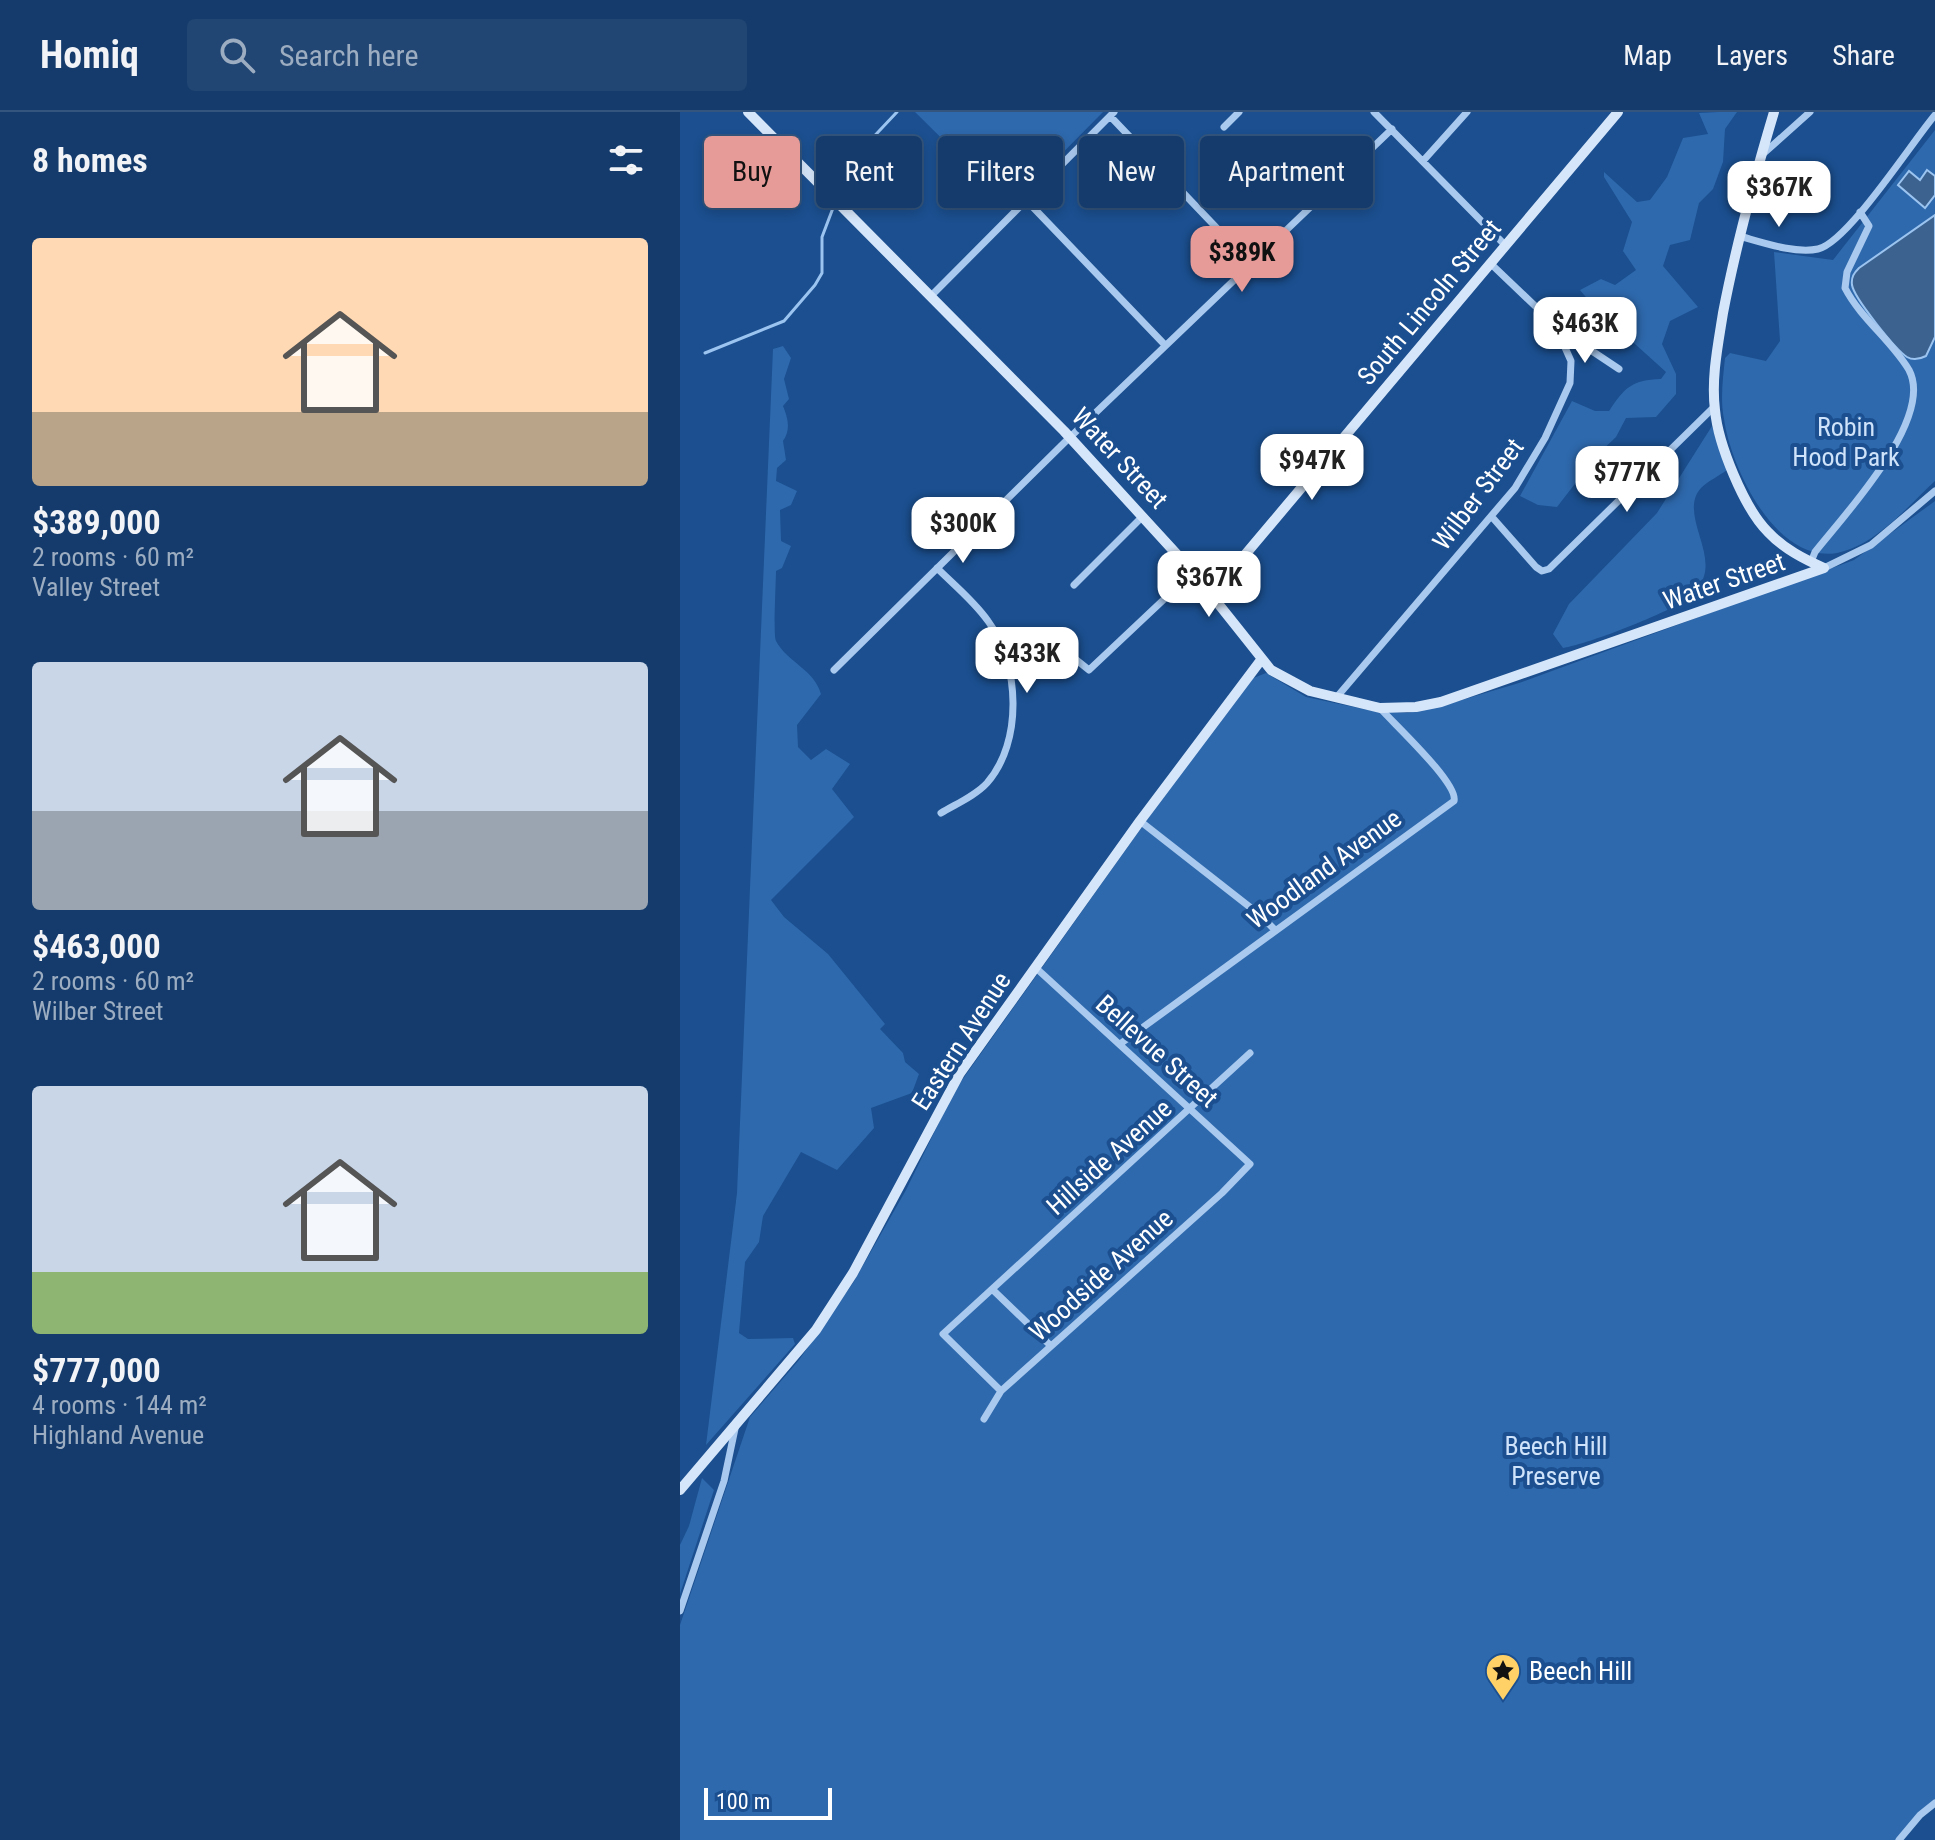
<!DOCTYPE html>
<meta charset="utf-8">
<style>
:root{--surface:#143b6b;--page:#214673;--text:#f1f3f6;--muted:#9dadc1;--line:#33557e;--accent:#e69b98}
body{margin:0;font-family:"Roboto Condensed",sans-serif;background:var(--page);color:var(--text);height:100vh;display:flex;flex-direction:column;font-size:30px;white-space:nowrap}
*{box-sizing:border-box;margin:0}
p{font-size:26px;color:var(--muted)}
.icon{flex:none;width:44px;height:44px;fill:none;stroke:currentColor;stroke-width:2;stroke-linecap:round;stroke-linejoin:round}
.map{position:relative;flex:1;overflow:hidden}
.side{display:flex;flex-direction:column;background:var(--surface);width:680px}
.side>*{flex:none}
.hud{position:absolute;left:24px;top:24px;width:760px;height:72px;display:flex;gap:16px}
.scale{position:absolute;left:24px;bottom:20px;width:128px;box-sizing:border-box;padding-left:8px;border:4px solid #fff;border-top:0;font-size:22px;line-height:28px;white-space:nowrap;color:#fff;-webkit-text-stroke:6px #1b4f8f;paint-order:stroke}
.price{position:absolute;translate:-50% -68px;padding:0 18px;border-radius:16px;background:#fff;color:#222;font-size:26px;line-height:52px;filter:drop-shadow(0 2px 4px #0008)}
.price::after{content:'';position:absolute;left:50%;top:48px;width:24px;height:18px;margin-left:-12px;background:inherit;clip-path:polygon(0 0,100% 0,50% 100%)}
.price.selected{background:var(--accent);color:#111}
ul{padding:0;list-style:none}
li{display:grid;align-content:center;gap:16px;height:424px;padding:0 32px}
li span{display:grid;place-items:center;height:248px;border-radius:8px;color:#555}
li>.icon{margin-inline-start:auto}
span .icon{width:144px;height:144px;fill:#fffc;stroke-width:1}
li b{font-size:34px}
h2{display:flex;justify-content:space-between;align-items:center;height:96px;padding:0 32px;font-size:34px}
.pill{padding:0 28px;border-radius:8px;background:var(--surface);box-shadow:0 4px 12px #0003,0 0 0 2px var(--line);font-size:28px;line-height:72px}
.pill.selected{background:var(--accent);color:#111}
header{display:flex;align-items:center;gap:48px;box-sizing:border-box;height:112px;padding:0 40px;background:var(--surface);border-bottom:2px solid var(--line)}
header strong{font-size:38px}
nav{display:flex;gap:44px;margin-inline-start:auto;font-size:28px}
.search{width:560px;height:72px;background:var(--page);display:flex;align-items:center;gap:20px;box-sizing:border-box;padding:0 28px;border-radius:8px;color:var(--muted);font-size:30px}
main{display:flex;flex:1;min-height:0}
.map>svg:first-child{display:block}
.green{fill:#2e69ad}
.water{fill:#3c6290;stroke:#9cc4f0;stroke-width:2}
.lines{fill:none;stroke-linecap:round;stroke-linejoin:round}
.stream{stroke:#9cc4f0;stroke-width:3}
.street{stroke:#a9c9ee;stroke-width:7}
.secondary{stroke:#d6e6fa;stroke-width:10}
.labels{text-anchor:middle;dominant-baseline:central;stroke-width:8;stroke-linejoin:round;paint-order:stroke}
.street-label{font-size:26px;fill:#fff;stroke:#1b4f8f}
.park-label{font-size:26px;fill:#cfe3fa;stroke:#1b4f8f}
.poi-label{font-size:26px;fill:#fff;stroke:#1b4f8f;text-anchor:start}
</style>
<header>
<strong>Homiq</strong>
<div class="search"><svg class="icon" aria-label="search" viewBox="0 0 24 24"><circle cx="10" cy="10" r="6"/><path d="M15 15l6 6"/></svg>Search here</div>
<nav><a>Map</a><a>Layers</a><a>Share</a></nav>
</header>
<main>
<section class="side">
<h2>8 homes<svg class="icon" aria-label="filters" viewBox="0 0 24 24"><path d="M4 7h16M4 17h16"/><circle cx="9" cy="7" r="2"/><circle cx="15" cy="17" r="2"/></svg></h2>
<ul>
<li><span style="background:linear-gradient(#ffd9b3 70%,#b9a48a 0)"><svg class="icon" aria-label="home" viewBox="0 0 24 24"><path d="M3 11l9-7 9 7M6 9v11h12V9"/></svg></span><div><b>$389,000</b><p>2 rooms · 60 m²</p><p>Valley Street</p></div></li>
<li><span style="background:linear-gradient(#c9d6e8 60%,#9aa5b1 0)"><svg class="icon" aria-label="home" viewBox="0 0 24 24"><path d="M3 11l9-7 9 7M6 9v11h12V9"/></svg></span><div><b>$463,000</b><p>2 rooms · 60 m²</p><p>Wilber Street</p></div></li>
<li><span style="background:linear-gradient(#c9d6e8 75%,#8fb573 0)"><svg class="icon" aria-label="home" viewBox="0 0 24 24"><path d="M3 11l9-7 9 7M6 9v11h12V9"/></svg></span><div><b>$777,000</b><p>4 rooms · 144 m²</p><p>Highland Avenue</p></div></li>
</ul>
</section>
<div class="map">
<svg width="1255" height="1728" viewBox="0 0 1255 1728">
<rect width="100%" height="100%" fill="#1b4f8f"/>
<!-- green -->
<path class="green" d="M 235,0 L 423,0 L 330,94 Z
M 1039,0 L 1057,0 L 1045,17 L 1043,50 L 1033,77 L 1019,91 L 1010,128 L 990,133 L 983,154 L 1018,195 L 990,209 L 982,232 L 996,262 L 996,282 L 976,305 L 946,306 L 936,325 L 918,342 L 877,395 L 858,393 L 840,384 L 892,289 L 915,299 L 929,299 C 945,275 952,268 981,267 L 986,260 L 914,195 L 900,178 L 921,167 L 935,173 L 956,158 L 943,139 L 952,110 L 924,65 L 924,60 L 957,90 L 970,88 L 987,65 L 1003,26 L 1028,22 L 1019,1 Z
M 1255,18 L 1255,369 C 1227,395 1196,433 1157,441 C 1096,452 1051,356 1044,307 C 1040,287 1043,266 1045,246 L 1050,241 L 1086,249 L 1100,229 L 1094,140 L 1153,148 Z
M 103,234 L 111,246 L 104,267 L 109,287 L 103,294 C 108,306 111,318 103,329 L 106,348 L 97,356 L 96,369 L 117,379 L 111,393 L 100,398 L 101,429 L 111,434 L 102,456 L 96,459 C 96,471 93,523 96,529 C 108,551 134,557 141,582 L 117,613 L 118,635 L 131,648 L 146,637 L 170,652 L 152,677 L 174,705 L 91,788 L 104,805 L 148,842 L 205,912 L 200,917 L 223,941 L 225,950 L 239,962 L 232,981 L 191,996 L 194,1016 L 157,1058 L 121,1040 L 83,1104 L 79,1130 L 65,1150 L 59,1221 L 68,1227 L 113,1226 L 115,1232 L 26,1333 L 57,1081 L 93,237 Z
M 1032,314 L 1047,358 C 1039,364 1028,369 1021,376 C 1001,398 1030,433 1025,460 C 1024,466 1019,478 1015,482 C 996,498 909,532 883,536 L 873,522 L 889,492 L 977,401 Z
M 1255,389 L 1255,1690 L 1220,1728 L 0,1728 L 0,1513 L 70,1305 L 119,1248 L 173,1171 L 226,1078 L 275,978 L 486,681 L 571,567 L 586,561 L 626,585 L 693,599 L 727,601 L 758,595 L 839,571 L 1174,448 Z
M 22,1366 L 34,1378 L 0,1482 L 0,1433 L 9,1414 Z"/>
<!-- water -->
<path class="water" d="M 1247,58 L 1255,64 L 1255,83 L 1245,96 L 1218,73 L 1229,59 L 1240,68 Z
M 1255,103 L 1255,225 L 1246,244 C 1240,247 1234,249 1227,245 C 1216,238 1174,186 1172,173 C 1171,165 1174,161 1179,156 Z"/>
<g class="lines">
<!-- stream -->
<path class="stream" d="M 162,78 C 166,69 163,61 168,52 L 217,0
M 25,241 L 104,209 L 135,173 L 142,161 L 142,125 L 153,96"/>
<!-- street -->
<path class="street" d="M 694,0 L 825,133
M 430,4 L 571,152
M 544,15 L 559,0
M 1083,42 L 1130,0
M 743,49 L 787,0
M 347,89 L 485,233
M 1059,124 C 1081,130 1115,142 1138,137 C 1168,130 1232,30 1255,3
M 252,183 L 434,0
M 883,225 L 912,239 L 939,257
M 812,405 L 856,455 L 862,459 L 869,457 L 1034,295
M 1131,450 L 1135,440 C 1164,403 1255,307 1229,258 C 1211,228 1181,207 1165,176 L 1167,160 L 1189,114 L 1180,100
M 257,456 C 274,473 294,489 308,509 C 340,552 343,630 307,671 C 295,684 276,692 261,701
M 1144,456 L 1191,433 L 1255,379
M 394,473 L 463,404
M 374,530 L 409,558 L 513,460
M 154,558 L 385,330 L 712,17
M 656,586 L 835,376 L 865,326 L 890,271 L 891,249 L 875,213 L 810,151
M 460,709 L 580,803 L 594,817
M 440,932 L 774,689 C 779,672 714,612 700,596
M 313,1178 L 371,1234
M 321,1279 L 263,1222 L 570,941
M 304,1307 L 321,1279 L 542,1081 L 570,1052 L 356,856
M 0,1499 L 44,1369 L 56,1312
M 1219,1728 L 1240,1703 L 1255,1691"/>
<!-- secondary -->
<path class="secondary" d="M 68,0 L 384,319 L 513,460 L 591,558 L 630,579 L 700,596 L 736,595 L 761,590 L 1144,456
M 1094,0 C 1074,67 1056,133 1043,201 C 1038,233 1031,266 1035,298 C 1038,332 1064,396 1088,420 C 1104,437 1124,447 1144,456
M 532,482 L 938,0
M 0,1378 L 136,1218 L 173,1161 L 280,961 L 460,709 L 581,548"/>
</g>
<!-- icons -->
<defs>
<symbol id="sight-pin" viewBox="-11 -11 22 30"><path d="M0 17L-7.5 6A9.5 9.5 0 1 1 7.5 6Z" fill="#ffd166" stroke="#1b4f8f"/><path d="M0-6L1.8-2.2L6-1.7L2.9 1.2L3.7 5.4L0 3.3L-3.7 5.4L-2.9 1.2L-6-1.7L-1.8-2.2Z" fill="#111"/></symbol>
</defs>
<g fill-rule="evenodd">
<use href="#sight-pin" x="803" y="1539" width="40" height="54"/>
</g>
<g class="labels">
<!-- street labels -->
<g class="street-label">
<text transform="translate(749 190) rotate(-50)">South Lincoln Street</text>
<text transform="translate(440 346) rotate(47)">Water Street</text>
<text transform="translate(798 382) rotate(-53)">Wilber Street</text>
<text transform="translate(1044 469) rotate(-19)">Water Street</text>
<text transform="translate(644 757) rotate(-36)">Woodland Avenue</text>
<text transform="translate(281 929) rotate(-57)">Eastern Avenue</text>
<text transform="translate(477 939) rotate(42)">Bellevue Street</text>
<text transform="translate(429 1045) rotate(-42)">Hillside Avenue</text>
<text transform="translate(421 1163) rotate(-42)">Woodside Avenue</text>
</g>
<!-- park labels -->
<g class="park-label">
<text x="1166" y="315">Robin<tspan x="1166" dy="30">Hood Park</tspan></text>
<text x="876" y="1334">Beech Hill<tspan x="876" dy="30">Preserve</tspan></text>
</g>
<!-- poi labels -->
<g class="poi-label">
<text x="849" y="1559">Beech Hill</text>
</g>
</g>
</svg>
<div class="scale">100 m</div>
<b class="price" style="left:1099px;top:117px">$367K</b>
<b class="price selected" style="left:562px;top:182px">$389K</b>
<b class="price" style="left:905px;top:253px">$463K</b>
<b class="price" style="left:632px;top:390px">$947K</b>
<b class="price" style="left:947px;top:402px">$777K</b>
<b class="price" style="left:283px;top:453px">$300K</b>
<b class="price" style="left:529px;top:507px">$367K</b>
<b class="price" style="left:347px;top:583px">$433K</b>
<div class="hud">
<a class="pill selected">Buy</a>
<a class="pill">Rent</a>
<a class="pill">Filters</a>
<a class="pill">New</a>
<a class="pill">Apartment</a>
</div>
</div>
</main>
